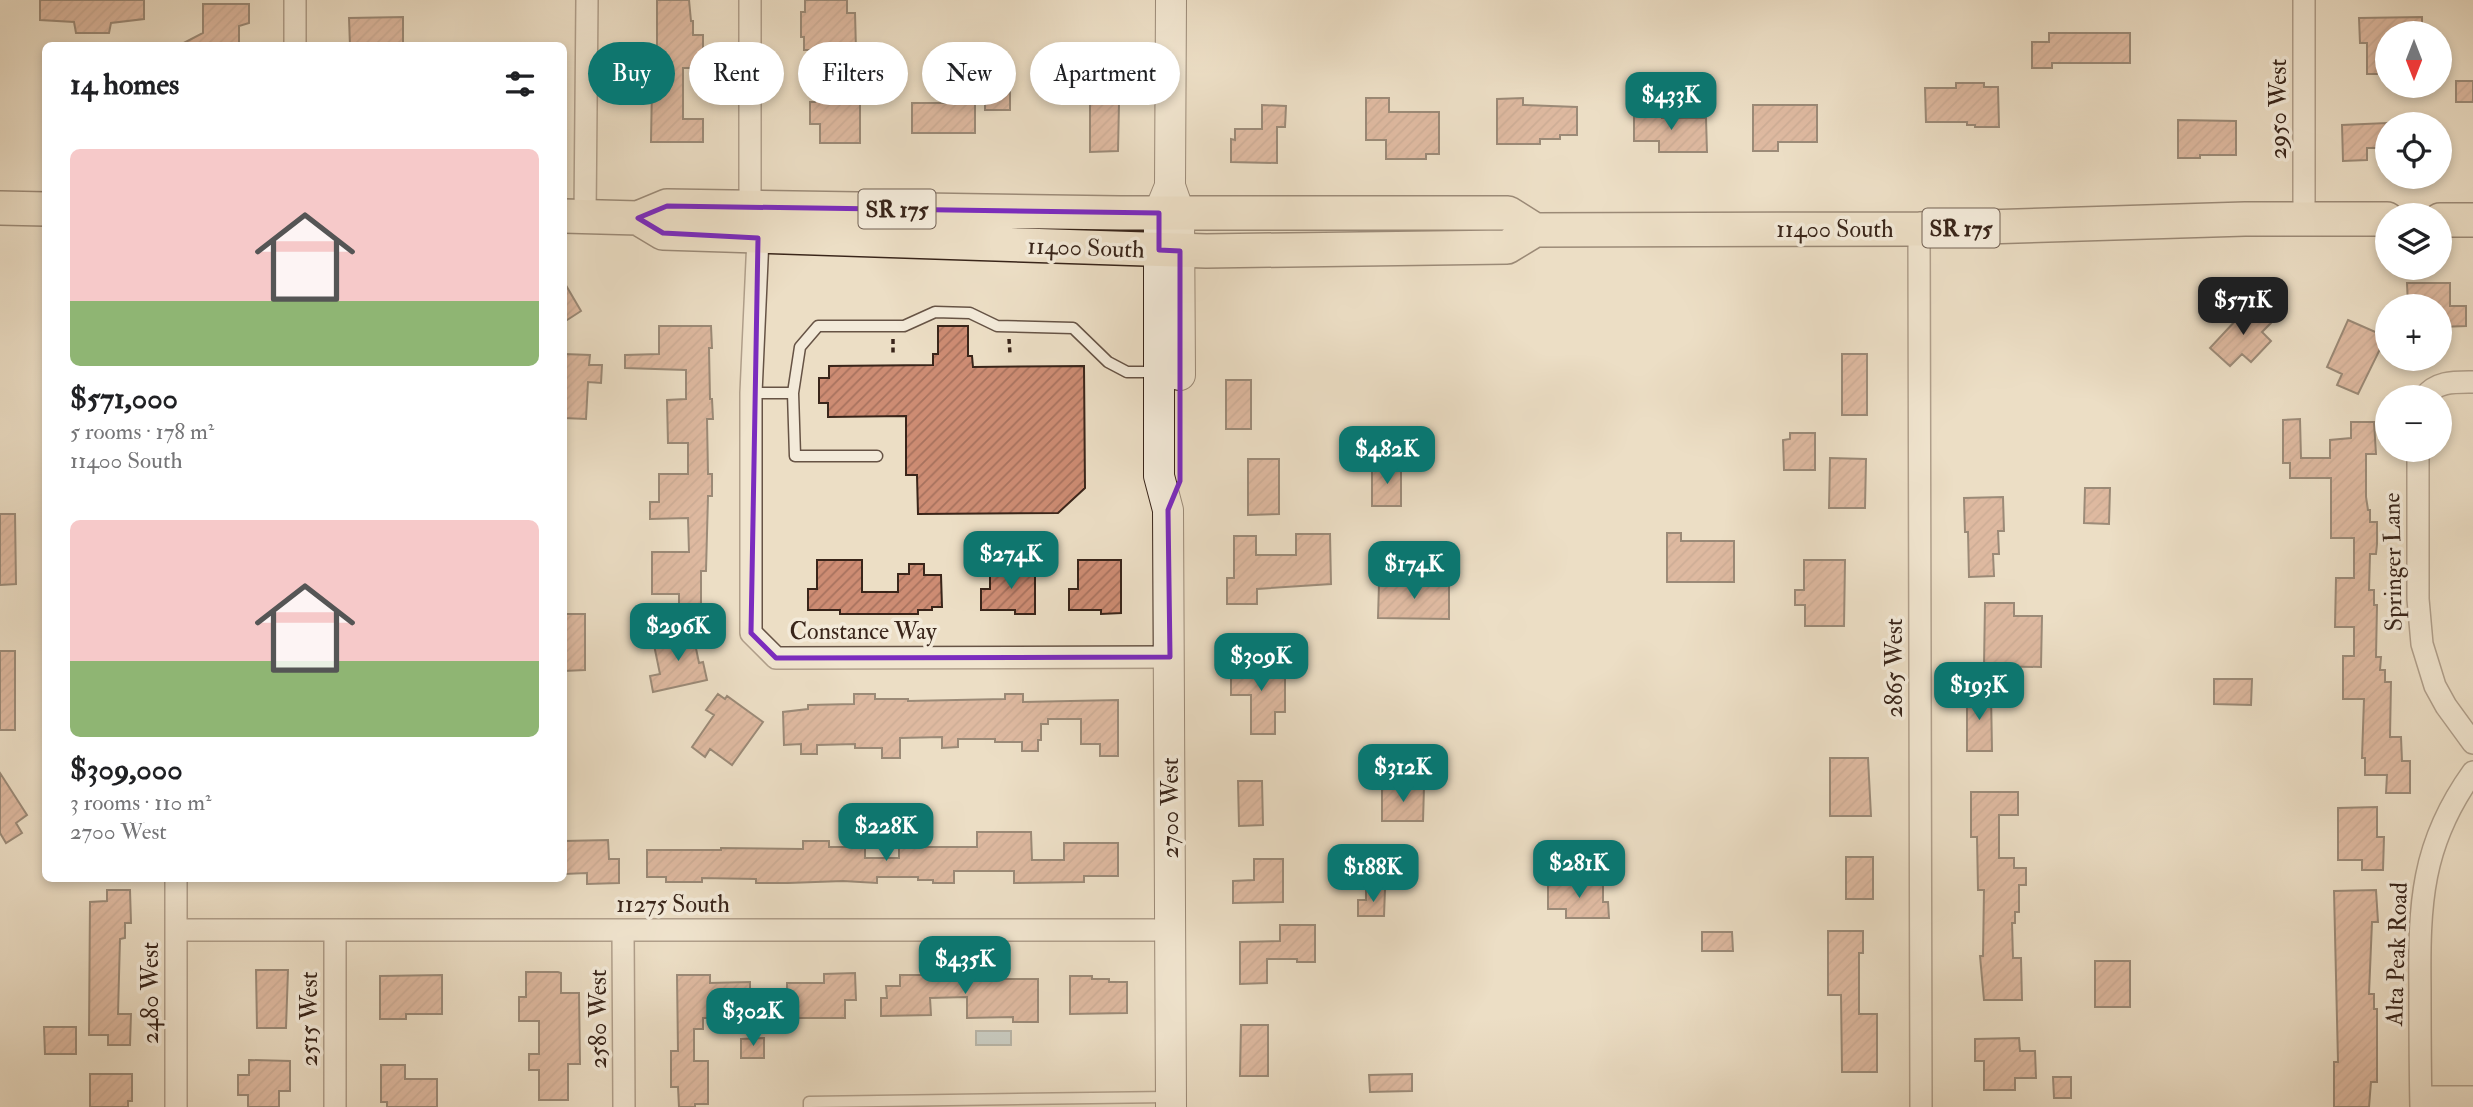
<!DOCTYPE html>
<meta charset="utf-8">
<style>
:root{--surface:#fff;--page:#f6f6f6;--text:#202124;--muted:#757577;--accent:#0f766e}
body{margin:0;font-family:"IM FELL Double Pica",serif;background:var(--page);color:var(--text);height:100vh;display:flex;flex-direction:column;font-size:26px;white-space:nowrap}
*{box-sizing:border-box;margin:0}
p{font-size:23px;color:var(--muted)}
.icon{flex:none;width:38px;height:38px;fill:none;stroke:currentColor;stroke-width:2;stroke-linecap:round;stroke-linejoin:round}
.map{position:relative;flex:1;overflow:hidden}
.sheet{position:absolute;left:42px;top:42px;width:525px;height:840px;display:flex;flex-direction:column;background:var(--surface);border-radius:10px;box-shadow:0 4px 10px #0003}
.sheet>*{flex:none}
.top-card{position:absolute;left:588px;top:42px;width:665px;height:63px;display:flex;gap:14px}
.needle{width:46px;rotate:180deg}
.tools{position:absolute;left:2375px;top:21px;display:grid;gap:14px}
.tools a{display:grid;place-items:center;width:77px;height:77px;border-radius:50%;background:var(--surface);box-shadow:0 4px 10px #0003;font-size:35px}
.price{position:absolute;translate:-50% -60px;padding:0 16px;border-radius:14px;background:var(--accent);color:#fff;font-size:23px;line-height:46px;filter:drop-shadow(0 2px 4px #0008)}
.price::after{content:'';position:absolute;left:50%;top:42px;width:21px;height:16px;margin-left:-10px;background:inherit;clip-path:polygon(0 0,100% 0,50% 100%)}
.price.active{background:#222;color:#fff}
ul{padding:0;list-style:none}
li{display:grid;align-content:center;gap:14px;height:371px;padding:0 28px}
li span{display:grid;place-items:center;height:217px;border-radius:10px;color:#555}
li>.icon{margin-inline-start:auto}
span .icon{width:126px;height:126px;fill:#fffc;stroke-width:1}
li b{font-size:30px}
h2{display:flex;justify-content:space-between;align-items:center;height:84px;padding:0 28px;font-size:30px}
.chip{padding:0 24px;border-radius:32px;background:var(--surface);box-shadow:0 4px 10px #0003;font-size:24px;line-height:63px}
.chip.active{background:var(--accent);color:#fff}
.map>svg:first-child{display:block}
.water{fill:#9fb9c0;stroke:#767e7e;stroke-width:2}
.building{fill:url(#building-hatch);stroke:#39251a;stroke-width:2}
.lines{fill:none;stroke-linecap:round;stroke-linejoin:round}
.service-casing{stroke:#665345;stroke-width:13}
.minor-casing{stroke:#665345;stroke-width:24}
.secondary-casing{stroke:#39251a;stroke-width:32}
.primary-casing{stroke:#39251a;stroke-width:36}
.path{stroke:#39251a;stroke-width:3.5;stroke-dasharray:5 3.5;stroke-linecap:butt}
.service{stroke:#f3ead9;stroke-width:10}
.minor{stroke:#f3ead9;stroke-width:21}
.secondary{stroke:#f3ead9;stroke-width:30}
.primary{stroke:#ecdec5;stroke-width:33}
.marked{fill:none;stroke:#7b2cbf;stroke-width:5;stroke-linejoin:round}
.labels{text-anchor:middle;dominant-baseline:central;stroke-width:7;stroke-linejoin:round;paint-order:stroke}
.shield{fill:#f3ead9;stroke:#716053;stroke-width:2}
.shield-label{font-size:23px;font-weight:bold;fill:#39251a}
.street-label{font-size:24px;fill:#39251a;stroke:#f3ead9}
</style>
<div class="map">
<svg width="2473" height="1107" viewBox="0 0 2473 1107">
<defs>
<pattern id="building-hatch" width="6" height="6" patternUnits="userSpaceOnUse" patternTransform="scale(1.75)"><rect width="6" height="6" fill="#cd8c73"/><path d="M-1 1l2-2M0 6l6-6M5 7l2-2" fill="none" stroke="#a7725e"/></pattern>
</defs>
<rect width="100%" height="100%" fill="#ecdec5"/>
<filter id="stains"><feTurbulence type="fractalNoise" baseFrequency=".00286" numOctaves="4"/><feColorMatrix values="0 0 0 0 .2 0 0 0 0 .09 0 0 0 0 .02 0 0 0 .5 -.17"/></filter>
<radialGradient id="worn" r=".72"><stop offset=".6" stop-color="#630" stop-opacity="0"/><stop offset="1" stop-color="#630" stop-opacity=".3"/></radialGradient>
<!-- water -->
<path class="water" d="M 976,1031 L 1011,1031 L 1011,1045 L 976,1045 Z"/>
<!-- building -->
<path class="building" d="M 40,0 L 144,0 L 144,19 L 111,23 L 109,33 L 76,33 L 74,22 L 40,20 Z
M 657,0 L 689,0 L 691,21 L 693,21 L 693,35 L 703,35 L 703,56 L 700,56 L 700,68 L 683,68 L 683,119 L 703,119 L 703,142 L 651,142 L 652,85 L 657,85 Z
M 805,0 L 847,0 L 847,13 L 855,13 L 856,50 L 849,50 L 849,104 L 860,104 L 860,143 L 820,143 L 820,124 L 810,124 L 810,102 L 815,102 L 815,83 L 818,83 L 818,50 L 804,50 L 804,37 L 801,37 L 801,12 L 805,12 Z
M 203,4 L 249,4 L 249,23 L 239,26 L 239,46 L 178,46 L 203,33 Z
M 403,17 L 403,46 L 350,46 L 349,18 Z
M 2422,17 L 2422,33 L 2387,33 L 2387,74 L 2367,74 L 2367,43 L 2360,43 L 2359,18 Z
M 2049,33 L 2130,33 L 2130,63 L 2052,63 L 2052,68 L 2032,68 L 2032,42 L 2049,42 Z
M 985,76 L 1010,76 L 1010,110 L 985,110 Z
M 2456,81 L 2473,81 L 2473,102 L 2456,102 Z
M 1956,83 L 1984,83 L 1984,87 L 1998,87 L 1999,127 L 1975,127 L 1975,125 L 1967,125 L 1967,122 L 1926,122 L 1925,88 L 1956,88 Z
M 1366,98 L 1389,98 L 1389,112 L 1439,112 L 1439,154 L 1426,154 L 1426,159 L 1386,159 L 1386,140 L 1366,140 Z
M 1523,98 L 1523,105 L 1577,107 L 1577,135 L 1560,135 L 1560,139 L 1540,139 L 1540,144 L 1497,144 L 1497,99 Z
M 912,103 L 975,103 L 975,133 L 912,133 Z
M 1090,103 L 1119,103 L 1118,151 L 1090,152 Z
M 1262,105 L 1286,106 L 1285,127 L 1277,127 L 1277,163 L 1231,162 L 1231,139 L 1235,140 L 1235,129 L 1262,129 Z
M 1753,105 L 1817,105 L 1817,142 L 1778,142 L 1778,151 L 1753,151 Z
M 1662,111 L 1662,118 L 1706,118 L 1707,152 L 1659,152 L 1659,141 L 1634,141 L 1634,112 Z
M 2178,120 L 2236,121 L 2236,155 L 2200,155 L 2200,158 L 2178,158 Z
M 2387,123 L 2387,148 L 2367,148 L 2367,160 L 2343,161 L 2342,125 Z
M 564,282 L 581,311 L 564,322 Z
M 2407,283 L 2450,283 L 2450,306 L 2466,306 L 2466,326 L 2440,327 L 2440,306 L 2408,306 Z
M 2251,304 L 2271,323 L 2262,332 L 2271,341 L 2251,362 L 2242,354 L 2230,366 L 2210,348 Z
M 2348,320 L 2380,334 L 2378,338 L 2384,341 L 2358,394 L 2337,385 L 2342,374 L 2327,367 Z
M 659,326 L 711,326 L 712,348 L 709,348 L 710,399 L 712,399 L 713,419 L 707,419 L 708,474 L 712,474 L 712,496 L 708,496 L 706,571 L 701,571 L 701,604 L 679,604 L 679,594 L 652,594 L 652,552 L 689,552 L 688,518 L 650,519 L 650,502 L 659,502 L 659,474 L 688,474 L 688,443 L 668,443 L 667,400 L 686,399 L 686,370 L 625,368 L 625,355 L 659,354 Z
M 938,326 L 968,326 L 968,356 L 972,356 L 973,367 L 1084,366 L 1085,488 L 1058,513 L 918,514 L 917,475 L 906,475 L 906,416 L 828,417 L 828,403 L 819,403 L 819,378 L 829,378 L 829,366 L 933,365 L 933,354 L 938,354 Z
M 564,354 L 590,355 L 589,365 L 602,365 L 601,383 L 588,382 L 586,419 L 564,418 Z
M 1842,354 L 1867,354 L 1867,415 L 1842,415 Z
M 1226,380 L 1251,380 L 1251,429 L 1226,429 Z
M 2300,419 L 2301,458 L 2330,458 L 2330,440 L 2351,438 L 2351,422 L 2374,422 L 2376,454 L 2366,454 L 2366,497 L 2368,510 L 2370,510 L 2370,522 L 2377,522 L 2377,544 L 2376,554 L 2370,554 L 2369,590 L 2374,590 L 2374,605 L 2377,605 L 2376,657 L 2381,657 L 2380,670 L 2385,670 L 2385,682 L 2391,682 L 2390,737 L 2401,737 L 2402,761 L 2410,761 L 2410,793 L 2386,793 L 2387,775 L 2365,775 L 2365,758 L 2362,758 L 2364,699 L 2343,699 L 2343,656 L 2354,656 L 2354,627 L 2335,627 L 2336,578 L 2354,578 L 2354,538 L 2331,538 L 2331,478 L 2290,478 L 2290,463 L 2283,463 L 2283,420 Z
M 1790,433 L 1815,433 L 1815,470 L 1784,470 L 1783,440 L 1790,439 Z
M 1830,458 L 1866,459 L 1865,508 L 1829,508 Z
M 1248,459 L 1279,459 L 1279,514 L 1248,515 Z
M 1401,465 L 1401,506 L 1372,506 L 1372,466 Z
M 2085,488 L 2110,488 L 2109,524 L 2084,523 Z
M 2003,497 L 2004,531 L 1998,531 L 1999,554 L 1993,554 L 1994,576 L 1969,577 L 1968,532 L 1965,532 L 1964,498 Z
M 0,514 L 15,514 L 16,584 L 0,585 Z
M 1667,533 L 1681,533 L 1681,541 L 1734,541 L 1734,582 L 1667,582 Z
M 1296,534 L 1330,534 L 1331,584 L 1257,589 L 1257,604 L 1227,604 L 1227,578 L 1234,578 L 1234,536 L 1256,536 L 1256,555 L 1296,555 Z
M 817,560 L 862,560 L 862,592 L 898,592 L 898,574 L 909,574 L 909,564 L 924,564 L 924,575 L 941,575 L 942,607 L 932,607 L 932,610 L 918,610 L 918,614 L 840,614 L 840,610 L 808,610 L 808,589 L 817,589 Z
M 1078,560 L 1121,560 L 1121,613 L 1101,614 L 1101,610 L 1069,610 L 1069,589 L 1078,589 Z
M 1804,560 L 1845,560 L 1844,626 L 1805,626 L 1805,605 L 1795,605 L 1795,590 L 1804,590 Z
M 1019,567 L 1035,567 L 1035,614 L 1015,614 L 1015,610 L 981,610 L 981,589 L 990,589 L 990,569 Z
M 1379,584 L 1449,584 L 1449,619 L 1378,618 Z
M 1985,603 L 2014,603 L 2014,616 L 2042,616 L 2041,667 L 1984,666 Z
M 564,614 L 585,614 L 585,670 L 564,671 Z
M 692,629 L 699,663 L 703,662 L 707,680 L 653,692 L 650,676 L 660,674 L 654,645 L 674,641 L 672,633 Z
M 0,651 L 15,651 L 15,730 L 0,730 Z
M 1231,665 L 1285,665 L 1285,712 L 1275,712 L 1275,734 L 1251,734 L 1251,695 L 1231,695 Z
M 2214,679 L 2252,679 L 2251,705 L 2214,704 Z
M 1967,693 L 1991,693 L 1992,751 L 1967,751 Z
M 718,694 L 725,699 L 727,696 L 763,722 L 732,765 L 710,749 L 705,757 L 692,747 L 714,715 L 706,710 Z
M 854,694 L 875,694 L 875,699 L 908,699 L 908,701 L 1005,699 L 1005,694 L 1023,694 L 1023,702 L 1118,700 L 1118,756 L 1100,756 L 1100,744 L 1081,744 L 1081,719 L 1048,719 L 1048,724 L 1041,724 L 1041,740 L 1038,740 L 1038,751 L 1022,751 L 1022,742 L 995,742 L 995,739 L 958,739 L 958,747 L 942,748 L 942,737 L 900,738 L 900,758 L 882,758 L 882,748 L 855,748 L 855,744 L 817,745 L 817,754 L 801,754 L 801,744 L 784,745 L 783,712 L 808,709 L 808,705 L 854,704 Z
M 1830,758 L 1868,758 L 1871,816 L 1830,816 Z
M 0,773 L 27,815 L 16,823 L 22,833 L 6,843 L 0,833 Z
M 1238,781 L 1262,781 L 1263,825 L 1239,826 Z
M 1424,787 L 1423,821 L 1382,821 L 1382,788 Z
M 1971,792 L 2018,792 L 2018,815 L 1999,815 L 1999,858 L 2014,858 L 2014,868 L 2026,868 L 2026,885 L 2019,885 L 2019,912 L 2015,912 L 2015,923 L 2012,923 L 2013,958 L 2021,958 L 2022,1000 L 1984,1000 L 1980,956 L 1983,956 L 1984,890 L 1978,890 L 1977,837 L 1971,837 Z
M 2377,807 L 2377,837 L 2384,837 L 2383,870 L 2362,870 L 2362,860 L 2338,860 L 2338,808 Z
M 977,832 L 1031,832 L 1032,860 L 1064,860 L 1064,843 L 1118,843 L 1118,876 L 1084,876 L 1084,882 L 1014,883 L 1014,871 L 954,871 L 954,883 L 933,883 L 933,880 L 918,880 L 918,877 L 877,877 L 877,883 L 843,881 L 788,883 L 756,883 L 756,879 L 702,878 L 702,882 L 666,882 L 666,877 L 647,877 L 647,850 L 721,850 L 721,848 L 803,849 L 803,841 L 829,841 L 829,847 L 865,847 L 865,858 L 899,858 L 899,847 L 977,847 Z
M 608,840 L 609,859 L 619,859 L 619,883 L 587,884 L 587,873 L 564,874 L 564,841 Z
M 1846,857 L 1873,857 L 1873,899 L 1846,899 Z
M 1254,859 L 1283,859 L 1283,902 L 1233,903 L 1233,881 L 1254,880 Z
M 1548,884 L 1603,884 L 1603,902 L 1608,902 L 1609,918 L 1566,918 L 1566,909 L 1548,909 Z
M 1366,889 L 1385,889 L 1384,916 L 1358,916 L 1358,900 L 1366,900 Z
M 107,890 L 130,890 L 131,923 L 125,923 L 125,938 L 120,939 L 118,1014 L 131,1014 L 130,1045 L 108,1045 L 108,1035 L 89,1035 L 90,902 L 107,901 Z
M 2376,890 L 2378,922 L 2372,922 L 2369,994 L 2374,994 L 2374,1009 L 2377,1009 L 2377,1082 L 2371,1082 L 2369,1107 L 2334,1107 L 2334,1062 L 2338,1062 L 2334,891 Z
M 1280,925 L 1315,925 L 1315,962 L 1297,962 L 1297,959 L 1267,959 L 1267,983 L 1240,984 L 1240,942 L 1280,941 Z
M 1828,931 L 1863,931 L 1863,953 L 1859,953 L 1859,1014 L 1877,1014 L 1877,1072 L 1842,1072 L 1841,995 L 1828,995 Z
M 1702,932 L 1732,932 L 1733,951 L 1702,951 Z
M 2095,961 L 2130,961 L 2130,1007 L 2095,1007 Z
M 256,970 L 288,970 L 286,1028 L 257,1028 Z
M 526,972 L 558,972 L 561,973 L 561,993 L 579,993 L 580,1064 L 568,1064 L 568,1100 L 539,1100 L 539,1070 L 529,1070 L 529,1054 L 539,1054 L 539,1021 L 519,1021 L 519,997 L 526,997 Z
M 855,973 L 856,1000 L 845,1000 L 845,1018 L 787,1018 L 787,983 L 824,983 L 824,974 Z
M 442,975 L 442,1014 L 406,1014 L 406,1019 L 380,1019 L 380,976 Z
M 677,975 L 710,975 L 710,983 L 750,982 L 750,1018 L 703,1018 L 703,1029 L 694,1029 L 694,1061 L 708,1061 L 708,1104 L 695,1104 L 695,1107 L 679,1107 L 678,1087 L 671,1087 L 671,1051 L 678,1051 Z
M 900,975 L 1000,975 L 1000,979 L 1038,979 L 1038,1022 L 1013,1022 L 1013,1017 L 967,1018 L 967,997 L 930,998 L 931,1015 L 881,1016 L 881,998 L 887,998 L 886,986 L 900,986 Z
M 1070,976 L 1092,976 L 1092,979 L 1109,979 L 1109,982 L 1127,982 L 1127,1013 L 1070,1014 Z
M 1241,1025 L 1268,1025 L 1268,1076 L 1240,1076 Z
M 44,1027 L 76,1027 L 76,1054 L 45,1054 Z
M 764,1038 L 764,1058 L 741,1058 L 741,1039 Z
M 2019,1038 L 2020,1051 L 2035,1051 L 2036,1078 L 2015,1078 L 2015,1090 L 1984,1090 L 1984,1061 L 1975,1061 L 1975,1039 Z
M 249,1060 L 290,1061 L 290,1091 L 279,1091 L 279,1107 L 248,1107 L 248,1095 L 238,1095 L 238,1075 L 249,1075 Z
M 381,1065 L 405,1065 L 405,1079 L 437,1079 L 437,1107 L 387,1107 L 387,1102 L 381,1102 Z
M 90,1074 L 132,1074 L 132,1101 L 128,1101 L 128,1107 L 90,1107 Z
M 1412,1074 L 1412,1091 L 1370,1092 L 1369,1075 Z
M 2053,1077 L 2071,1077 L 2071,1098 L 2054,1098 Z"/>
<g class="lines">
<defs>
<path id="service" d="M 751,393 L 793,393 L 800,347 L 818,326 L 904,326 L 935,312 L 970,313 L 997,326 L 1073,328 L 1108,362 L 1127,372 L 1157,372
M 793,393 L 795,456 L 877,456
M 809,1107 L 809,1102 L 1168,1097"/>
<path id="minor" d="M 295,0 L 295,46
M 2304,0 L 2304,219
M 750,206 L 750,0
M 585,216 L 587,0
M 1919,229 L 1921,1107
M 758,238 L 751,393 L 751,633 L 776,658 L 1170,657
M 2424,397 C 2437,381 2454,382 2473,382
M 2418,450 L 2418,599 L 2422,644 L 2435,686 L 2446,706 L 2473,743
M 176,930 L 1170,930
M 335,930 L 335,1107
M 623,930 L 624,1107
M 2421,1097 L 2473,1097
M 176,1107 L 176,878
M 2421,1107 C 2420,1068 2420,1029 2420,990 C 2419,904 2421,844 2473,772"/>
<path id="secondary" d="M 1171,0 L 1170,186 L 1179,212 L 1180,375
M 1170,186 L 1159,213 L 1159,476 L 1168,510 L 1171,1107"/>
<path id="primary" d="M 0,208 L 46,209
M 564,216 L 638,218 L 667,206 L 1120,213 L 1508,213 L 1535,230
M 638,218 L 663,233 L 1206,251 L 1507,247 L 1535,230 L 1919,229 L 2245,219 L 2387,219
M 2440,220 L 2473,220"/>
</defs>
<!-- service casing -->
<use href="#service" class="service-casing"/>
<!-- minor casing -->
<use href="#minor" class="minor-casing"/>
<!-- secondary casing -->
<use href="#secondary" class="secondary-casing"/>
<!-- primary casing -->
<use href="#primary" class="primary-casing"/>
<!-- path -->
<path class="path" d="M 893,339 L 893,355
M 1009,339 L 1010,354"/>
<!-- service -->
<use href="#service" class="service"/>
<!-- minor -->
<use href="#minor" class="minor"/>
<!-- secondary -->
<use href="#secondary" class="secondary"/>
<!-- primary -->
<use href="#primary" class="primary"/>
</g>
<!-- marked area -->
<path d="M0 0H2473V1107H0ZM 667,206 L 1159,213 L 1159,250 L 1180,251 L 1180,481 L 1168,510 L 1170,657 L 776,658 L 751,633 L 758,238 L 663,233 L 638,218 Z" fill="#ecdec5" fill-opacity=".55" fill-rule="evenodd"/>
<path class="marked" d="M 667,206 L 1159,213 L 1159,250 L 1180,251 L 1180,481 L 1168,510 L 1170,657 L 776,658 L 751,633 L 758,238 L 663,233 L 638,218 Z"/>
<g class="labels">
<!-- shield labels -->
<g class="shield">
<rect x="858.5" y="189.5" width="77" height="39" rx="5"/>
<rect x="1922.5" y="208.5" width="77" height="39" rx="5"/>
</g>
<g class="shield-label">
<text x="897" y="209">SR 175</text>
<text x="1961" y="228">SR 175</text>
</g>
<!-- street labels -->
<g class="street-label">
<text transform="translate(2278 109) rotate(-90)">2950 West</text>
<text x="1835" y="229">11400 South</text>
<text transform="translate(1086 248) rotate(2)">11400 South</text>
<text transform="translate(2393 562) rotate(-91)">Springer Lane</text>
<text x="863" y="631">Constance Way</text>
<text transform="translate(1894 668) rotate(-90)">2865 West</text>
<text transform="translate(1170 808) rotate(-90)">2700 West</text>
<text x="673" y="904">11275 South</text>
<text transform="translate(2397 954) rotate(-88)">Alta Peak Road</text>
<text transform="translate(150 993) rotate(-90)">2480 West</text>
<text transform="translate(309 1019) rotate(-90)">2515 West</text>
<text transform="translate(598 1019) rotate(-90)">2580 West</text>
</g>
</g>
<rect width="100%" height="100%" filter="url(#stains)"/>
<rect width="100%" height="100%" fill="url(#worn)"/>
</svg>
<div class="tools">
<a><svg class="needle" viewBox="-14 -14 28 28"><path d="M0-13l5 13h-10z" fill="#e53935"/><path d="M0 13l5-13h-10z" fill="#757577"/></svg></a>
<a><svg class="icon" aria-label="locate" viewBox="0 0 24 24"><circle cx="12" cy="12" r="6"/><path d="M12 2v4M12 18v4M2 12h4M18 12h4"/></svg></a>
<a><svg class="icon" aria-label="layers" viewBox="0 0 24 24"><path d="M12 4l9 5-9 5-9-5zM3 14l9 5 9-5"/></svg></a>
<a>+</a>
<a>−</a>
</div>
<b class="price" style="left:1671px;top:132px">$433K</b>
<b class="price active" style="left:2243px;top:337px">$571K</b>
<b class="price" style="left:1387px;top:486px">$482K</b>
<b class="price" style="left:1011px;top:591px">$274K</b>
<b class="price" style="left:1414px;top:601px">$174K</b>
<b class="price" style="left:678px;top:663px">$296K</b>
<b class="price" style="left:1261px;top:693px">$309K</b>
<b class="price" style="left:1979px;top:722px">$193K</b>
<b class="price" style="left:1403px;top:804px">$312K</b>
<b class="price" style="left:886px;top:863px">$228K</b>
<b class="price" style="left:1579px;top:900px">$281K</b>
<b class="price" style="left:1373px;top:904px">$188K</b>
<b class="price" style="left:965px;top:996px">$435K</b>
<b class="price" style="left:753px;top:1048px">$302K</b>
<div class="top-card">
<a class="chip active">Buy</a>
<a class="chip">Rent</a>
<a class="chip">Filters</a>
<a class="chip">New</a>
<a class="chip">Apartment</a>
</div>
<section class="sheet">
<h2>14 homes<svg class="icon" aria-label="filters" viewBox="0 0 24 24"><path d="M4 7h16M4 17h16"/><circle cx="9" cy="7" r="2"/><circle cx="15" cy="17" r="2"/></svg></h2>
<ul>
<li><span style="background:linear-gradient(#f6c9c9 70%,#8fb573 0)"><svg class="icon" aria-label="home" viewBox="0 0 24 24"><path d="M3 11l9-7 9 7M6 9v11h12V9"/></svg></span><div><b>$571,000</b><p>5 rooms · 178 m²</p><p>11400 South</p></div></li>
<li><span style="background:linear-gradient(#f6c9c9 65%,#8fb573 0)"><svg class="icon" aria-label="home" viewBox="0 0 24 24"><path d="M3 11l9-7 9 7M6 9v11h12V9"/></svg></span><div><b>$309,000</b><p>3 rooms · 110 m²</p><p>2700 West</p></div></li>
</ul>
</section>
</div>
